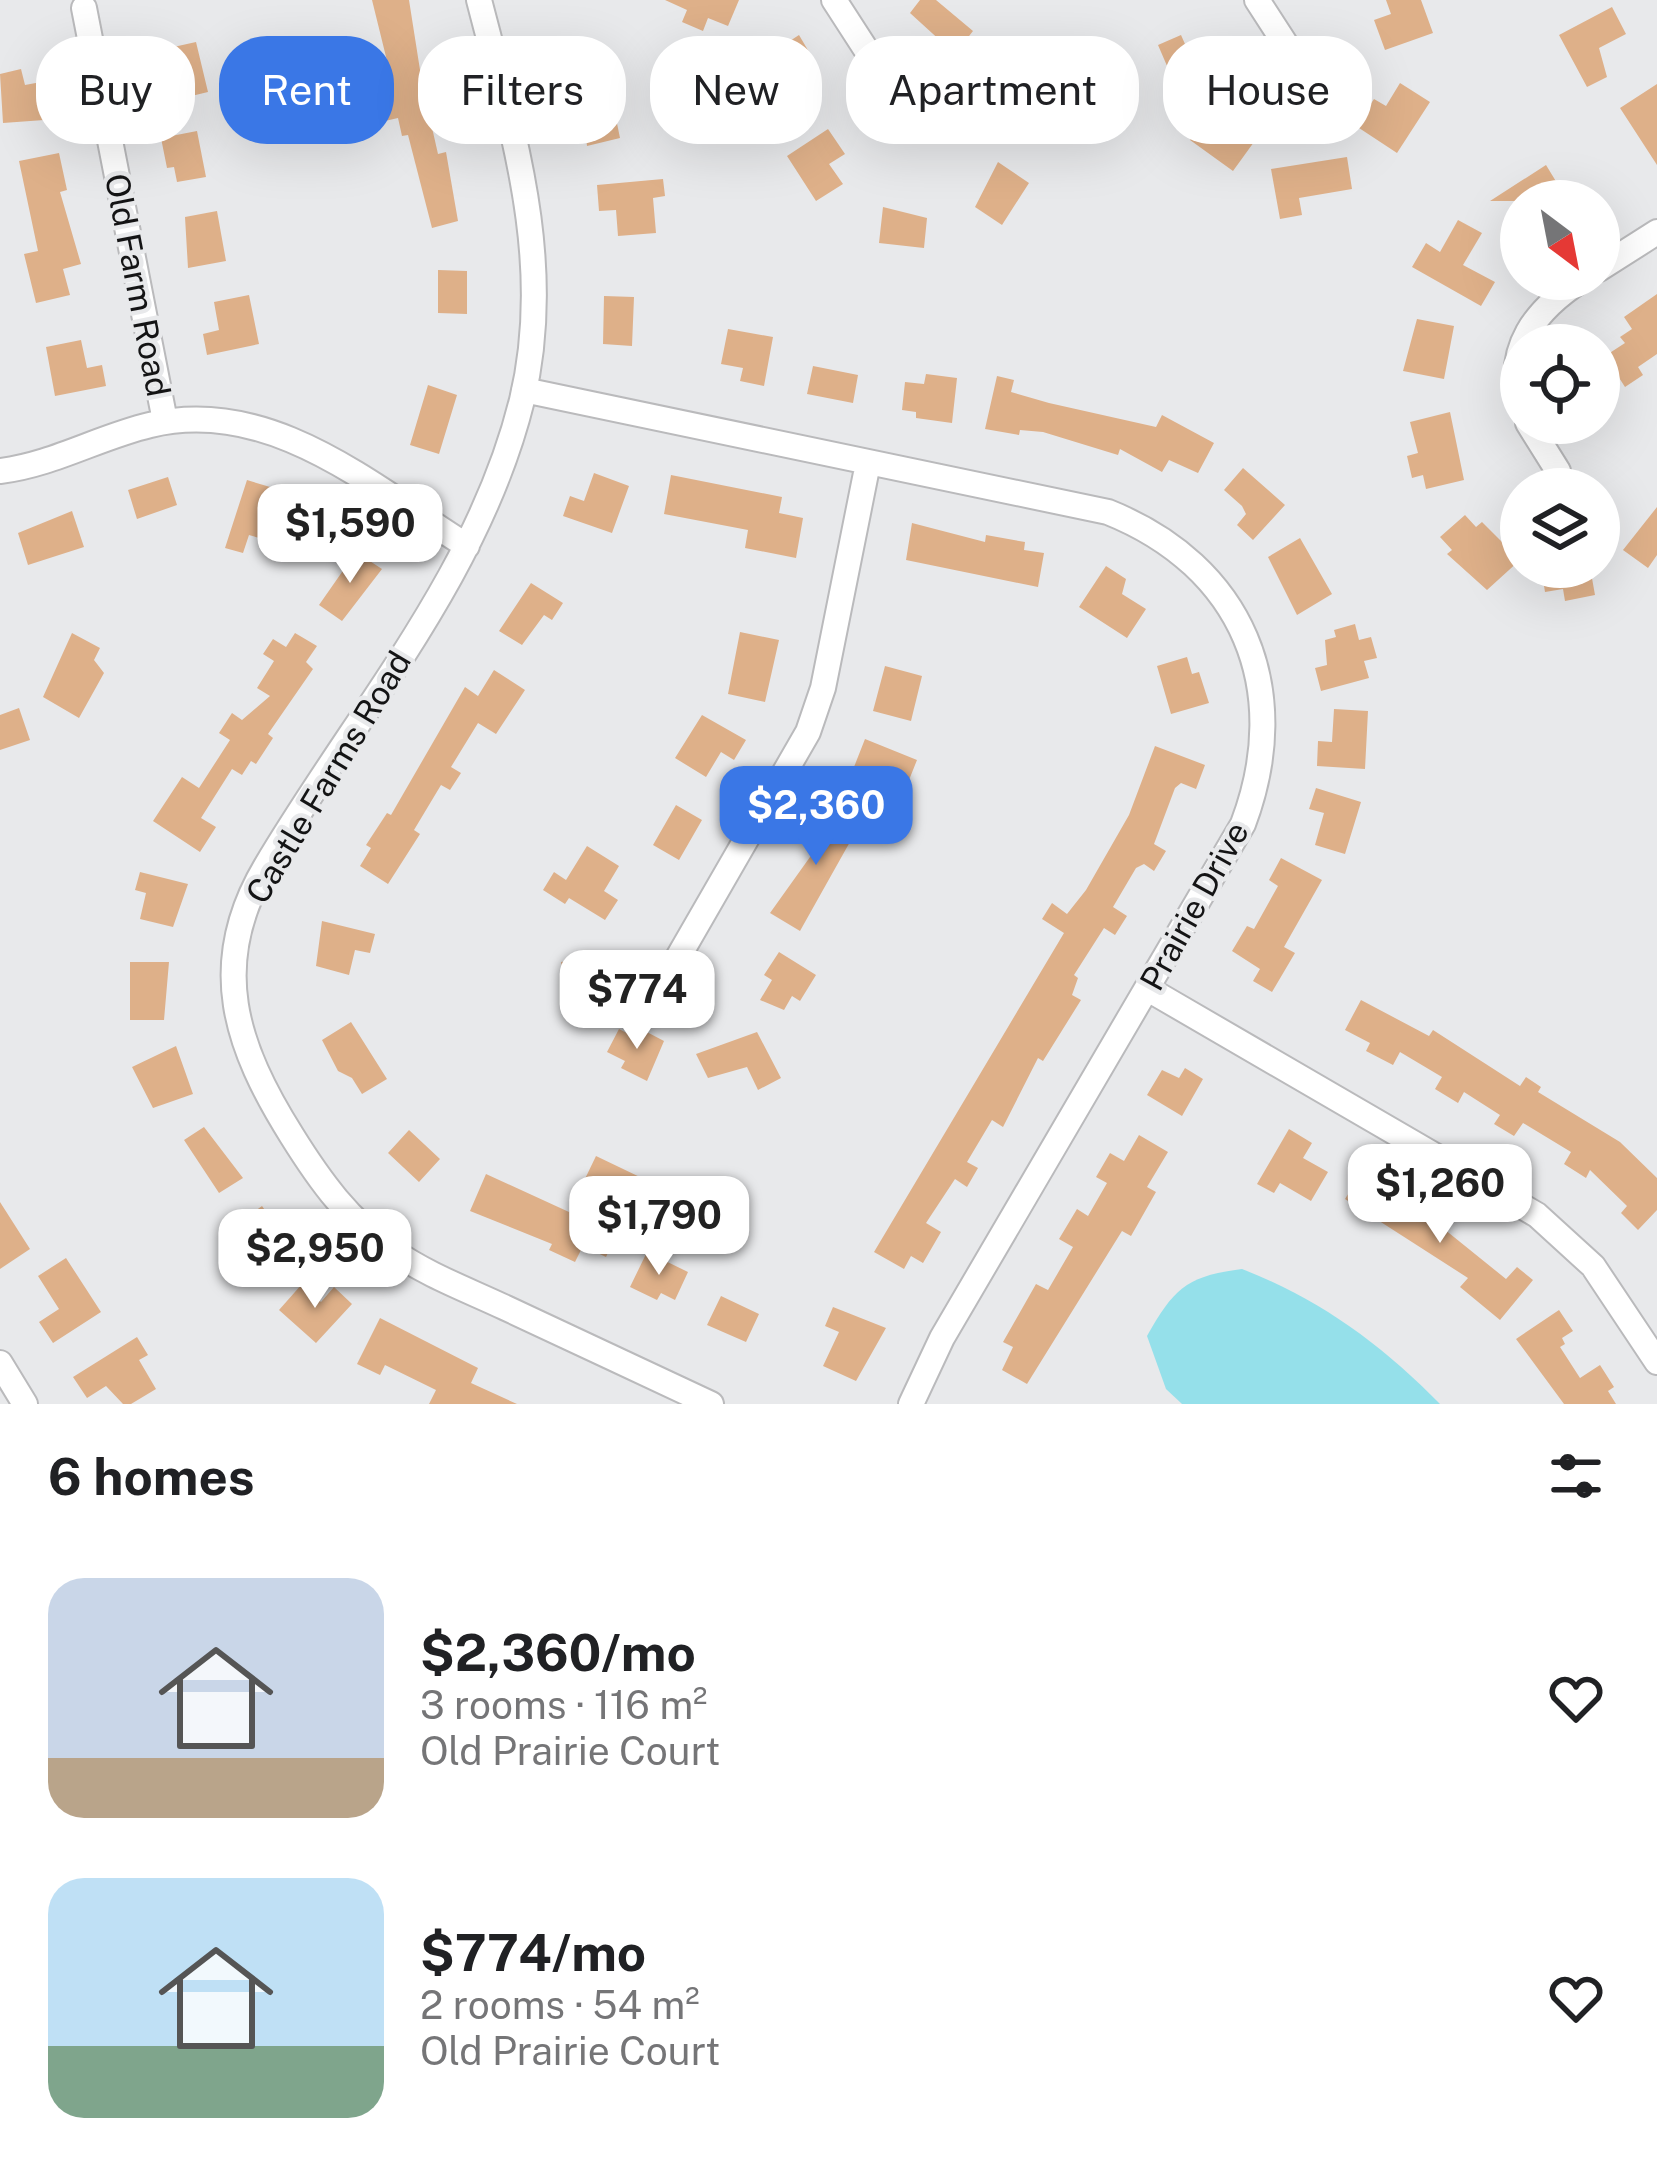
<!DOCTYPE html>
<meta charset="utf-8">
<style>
:root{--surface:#fff;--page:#f2f2f2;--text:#202124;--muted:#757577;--accent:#3a77e6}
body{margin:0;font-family:"Public Sans",sans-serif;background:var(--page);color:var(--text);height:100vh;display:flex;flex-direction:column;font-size:45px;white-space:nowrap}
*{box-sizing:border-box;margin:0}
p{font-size:39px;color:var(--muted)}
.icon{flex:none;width:66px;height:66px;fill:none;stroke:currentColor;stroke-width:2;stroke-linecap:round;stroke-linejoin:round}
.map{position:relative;height:1404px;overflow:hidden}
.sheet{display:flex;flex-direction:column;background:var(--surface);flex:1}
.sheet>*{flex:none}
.top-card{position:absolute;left:36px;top:36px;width:1587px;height:108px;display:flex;gap:24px}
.needle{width:78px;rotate:148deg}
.tools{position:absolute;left:1500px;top:180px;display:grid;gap:24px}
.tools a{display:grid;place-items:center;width:120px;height:120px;border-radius:50%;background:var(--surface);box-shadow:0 12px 48px #0002;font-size:60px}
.price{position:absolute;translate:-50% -102px;padding:0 27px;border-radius:24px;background:#fff;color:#222;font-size:39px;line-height:78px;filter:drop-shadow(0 3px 6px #0008)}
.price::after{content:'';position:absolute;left:50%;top:72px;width:36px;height:27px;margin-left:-18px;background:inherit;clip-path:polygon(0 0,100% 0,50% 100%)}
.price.selected{background:var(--accent);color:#fff}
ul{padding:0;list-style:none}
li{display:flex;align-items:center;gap:36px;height:300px;padding:0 48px}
li span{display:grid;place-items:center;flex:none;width:336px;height:240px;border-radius:36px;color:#555}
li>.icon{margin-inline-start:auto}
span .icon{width:144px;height:144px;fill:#fffc;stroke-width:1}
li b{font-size:51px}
h2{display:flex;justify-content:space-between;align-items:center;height:144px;padding:0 48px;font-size:51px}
.tag{padding:0 42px;border-radius:48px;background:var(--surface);box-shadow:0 12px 48px #0002;font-size:42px;line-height:108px}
.tag.selected{background:var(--accent);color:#fff}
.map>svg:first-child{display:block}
.water{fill:#95e0ea}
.building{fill:#deb089}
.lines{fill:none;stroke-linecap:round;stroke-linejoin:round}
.minor-casing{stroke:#bababc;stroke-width:28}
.minor{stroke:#fff;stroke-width:24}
.labels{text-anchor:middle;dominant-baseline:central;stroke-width:9;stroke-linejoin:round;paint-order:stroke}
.street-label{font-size:33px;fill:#141415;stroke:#e8e9eb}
</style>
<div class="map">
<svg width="1657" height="1404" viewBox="0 0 1657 1404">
<rect width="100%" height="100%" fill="#e8e9eb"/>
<!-- water -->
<path class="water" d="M 1242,1269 C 1320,1299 1382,1345 1440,1404 L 1182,1404 L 1166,1389 L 1147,1336 C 1174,1288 1187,1276 1242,1269 Z"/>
<!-- building -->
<path class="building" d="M 372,0 L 409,0 L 423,89 L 432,88 L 436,108 L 428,110 L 438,154 L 446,152 L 458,221 L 432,228 L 408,135 L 402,136 L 398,118 L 376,123 L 371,100 L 385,97 L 381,75 L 390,73 Z
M 665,0 L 739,0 L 728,26 L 708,18 L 703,31 L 682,22 L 687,10 Z
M 920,0 L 936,0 L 973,31 L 955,54 L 910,13 Z
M 1386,0 L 1421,0 L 1433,33 L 1385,50 L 1374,20 L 1391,14 Z
M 1612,7 L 1626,34 L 1599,48 L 1607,77 L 1587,87 L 1559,35 Z
M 799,35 L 812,57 L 798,66 L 812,88 L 781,108 L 753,65 Z
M 1181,35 L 1205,89 L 1187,96 L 1180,96 L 1158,45 Z
M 196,42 L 208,92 L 154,105 L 148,81 L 166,77 L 160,50 Z
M 1040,58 L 1061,103 L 1027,119 L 1015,94 L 1000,101 L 991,80 Z
M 21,69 L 25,85 L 41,82 L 44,120 L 3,123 L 0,74 Z
M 1400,83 L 1430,102 L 1397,153 L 1356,126 L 1374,99 L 1386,106 Z
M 1657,84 L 1657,165 L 1620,108 Z
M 611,94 L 620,138 L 587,146 L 582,100 Z
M 1209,115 L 1254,142 L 1233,171 L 1190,140 Z
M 828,129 L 845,154 L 829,164 L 843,184 L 816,201 L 787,156 Z
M 197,131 L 206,177 L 177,182 L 174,167 L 167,168 L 161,138 Z
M 59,153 L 67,190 L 60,192 L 81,264 L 63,269 L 70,295 L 36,303 L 24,254 L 38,251 L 19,161 Z
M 1347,157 L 1352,189 L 1299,198 L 1302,215 L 1280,219 L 1271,169 Z
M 998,162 L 1029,183 L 1002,225 L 975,207 Z
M 1546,165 L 1568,201 L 1490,201 Z
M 663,179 L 665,196 L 653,198 L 656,233 L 618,236 L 616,210 L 599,211 L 597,185 Z
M 883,207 L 927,218 L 924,248 L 879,243 Z
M 217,211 L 226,261 L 188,268 L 185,217 Z
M 1458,220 L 1482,233 L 1463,265 L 1495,282 L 1481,306 L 1412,267 L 1426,243 L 1440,252 Z
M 438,270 L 467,271 L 467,314 L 438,313 Z
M 1657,294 L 1657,354 L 1638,367 L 1643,375 L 1625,387 L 1605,356 L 1625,343 L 1620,337 L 1632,329 L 1624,317 Z
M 249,295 L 259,344 L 207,355 L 203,334 L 219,330 L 214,302 Z
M 604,296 L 634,297 L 632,346 L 603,344 Z
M 1417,319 L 1454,326 L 1444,379 L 1403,371 Z
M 728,329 L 773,337 L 764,386 L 740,381 L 743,368 L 721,364 Z
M 81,340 L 87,368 L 102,365 L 106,386 L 55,396 L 46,347 Z
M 813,366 L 858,375 L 853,403 L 807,394 Z
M 926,374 L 957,378 L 952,423 L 916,418 L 916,412 L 902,410 L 905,382 L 924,384 Z
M 997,376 L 1014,380 L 1011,392 L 1049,403 L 1156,427 L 1162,415 L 1214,443 L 1198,473 L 1169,460 L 1162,472 L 1120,449 L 1118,455 L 1043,432 L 1020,430 L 1019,435 L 985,429 Z
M 428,385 L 457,395 L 439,454 L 410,445 Z
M 1450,412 L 1464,480 L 1426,489 L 1423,475 L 1412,478 L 1407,456 L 1418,453 L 1410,422 Z
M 1243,468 L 1285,505 L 1253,540 L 1237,525 L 1246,514 L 1242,506 L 1224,490 Z
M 594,473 L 629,486 L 612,533 L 563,516 L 570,496 L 584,501 Z
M 671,475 L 782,497 L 779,513 L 803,518 L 796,558 L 745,548 L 748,530 L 664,514 Z
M 168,477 L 177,505 L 137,519 L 128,490 Z
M 247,480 L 270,487 L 265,503 L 289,511 L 279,544 L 249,535 L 243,553 L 225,548 Z
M 1657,507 L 1657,555 L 1648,568 L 1623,550 Z
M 72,511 L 84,547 L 28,565 L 18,533 Z
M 1465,515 L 1476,527 L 1482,522 L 1520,560 L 1487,590 L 1447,554 L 1452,550 L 1440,537 Z
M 912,523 L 985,542 L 986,535 L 1025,542 L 1024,550 L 1044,553 L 1038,587 L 906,560 Z
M 1300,538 L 1332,594 L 1297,615 L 1268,557 Z
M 356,552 L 382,569 L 342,621 L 319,605 Z
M 1106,566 L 1126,579 L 1122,594 L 1146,609 L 1127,638 L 1079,607 Z
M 1541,567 L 1590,567 L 1595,595 L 1565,601 L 1563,589 L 1545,592 Z
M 531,583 L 563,603 L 552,620 L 544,615 L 522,645 L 499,631 Z
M 1355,624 L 1359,640 L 1371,637 L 1377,658 L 1364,661 L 1369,678 L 1321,691 L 1315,668 L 1327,665 L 1325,640 L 1336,637 L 1334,630 Z
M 740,632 L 779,640 L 765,702 L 728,694 Z
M 72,633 L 100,648 L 94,660 L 104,673 L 79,718 L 43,697 Z
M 295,633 L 317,646 L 306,662 L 313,669 L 268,734 L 273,738 L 256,764 L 251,761 L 242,775 L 232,769 L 201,818 L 216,827 L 200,852 L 153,821 L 182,777 L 199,788 L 230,740 L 219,733 L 232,713 L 242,720 L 270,696 L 257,688 L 274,661 L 263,654 L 273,639 L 286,647 Z
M 1187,657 L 1192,674 L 1199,672 L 1209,703 L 1171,714 L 1157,666 Z
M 885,666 L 922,676 L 911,721 L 873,711 Z
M 494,670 L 525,690 L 496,734 L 478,723 L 451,767 L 461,773 L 450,790 L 441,785 L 414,830 L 420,834 L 388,884 L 360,866 L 371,848 L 366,845 L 387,813 L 391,815 L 465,687 L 478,696 Z
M 19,708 L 30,740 L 0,750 L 0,715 Z
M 1334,709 L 1368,711 L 1365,769 L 1317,766 L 1318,741 L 1332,742 Z
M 702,715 L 746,740 L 734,760 L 721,752 L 706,777 L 675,758 Z
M 865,739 L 917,760 L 897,810 L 861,795 L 869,773 L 854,767 Z
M 1155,746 L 1205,765 L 1196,789 L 1181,783 L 1175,788 L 1154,844 L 1166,851 L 1154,871 L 1144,864 L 1136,868 L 1113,907 L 1127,916 L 1115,935 L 1104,928 L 1074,975 L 1078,978 L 1072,995 L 1081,1000 L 1043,1061 L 1038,1058 L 1003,1127 L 992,1120 L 967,1162 L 978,1168 L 967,1187 L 955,1179 L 926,1223 L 941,1232 L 923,1263 L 911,1256 L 904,1269 L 874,1252 L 1064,933 L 1042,919 L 1052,903 L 1067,914 L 1086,890 L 1129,815 Z
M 1316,788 L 1361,802 L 1345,854 L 1315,845 L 1324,813 L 1309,809 Z
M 676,805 L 702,820 L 679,860 L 653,845 Z
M 830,807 L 860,824 L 800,931 L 770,913 L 815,850 L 806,845 Z
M 587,846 L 619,866 L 604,891 L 618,900 L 605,920 L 569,898 L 565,904 L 543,890 L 554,872 L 566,880 Z
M 1281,858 L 1322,880 L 1284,947 L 1295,953 L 1272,992 L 1253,981 L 1260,969 L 1232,951 L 1247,926 L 1254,929 L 1278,886 L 1269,880 Z
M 140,872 L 188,884 L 173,927 L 140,919 L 146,893 L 135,890 Z
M 322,921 L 375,934 L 370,953 L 355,950 L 349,975 L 316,966 Z
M 779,952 L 816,975 L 800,1001 L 792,996 L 784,1010 L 760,1000 L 772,980 L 764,975 Z
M 592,957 L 599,1002 L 569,1007 L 561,962 Z
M 130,962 L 169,962 L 164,1020 L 130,1020 Z
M 1361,1000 L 1429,1036 L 1433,1030 L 1520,1086 L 1526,1077 L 1541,1087 L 1538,1092 L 1620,1142 L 1657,1178 L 1657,1210 L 1638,1230 L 1621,1213 L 1627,1206 L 1590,1170 L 1586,1178 L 1564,1164 L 1571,1152 L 1523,1123 L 1514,1136 L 1494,1124 L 1500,1115 L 1464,1092 L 1458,1103 L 1435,1089 L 1442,1077 L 1400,1052 L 1393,1065 L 1366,1051 L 1370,1043 L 1345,1030 Z
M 351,1022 L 387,1079 L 362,1094 L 352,1078 L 338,1071 L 322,1040 Z
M 619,1029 L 638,1039 L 643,1030 L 664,1041 L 647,1081 L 621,1068 L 625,1061 L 607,1052 Z
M 757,1032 L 781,1078 L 758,1090 L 747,1067 L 708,1078 L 696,1054 Z
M 176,1046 L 193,1094 L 153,1108 L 132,1067 Z
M 1185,1068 L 1203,1079 L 1182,1116 L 1147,1095 L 1162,1070 L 1179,1078 Z
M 204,1127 L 243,1178 L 219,1193 L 184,1140 Z
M 1289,1129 L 1312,1143 L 1303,1158 L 1328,1172 L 1311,1201 L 1280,1183 L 1274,1193 L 1257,1184 Z
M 409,1130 L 440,1159 L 419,1182 L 388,1153 Z
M 1139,1135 L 1168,1152 L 1147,1187 L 1156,1192 L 1131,1236 L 1122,1231 L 1027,1384 L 1002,1370 L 1013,1347 L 1003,1342 L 1036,1284 L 1048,1290 L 1073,1247 L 1059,1239 L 1077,1209 L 1088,1216 L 1107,1183 L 1096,1177 L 1110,1153 L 1124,1161 Z
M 596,1156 L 644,1179 L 606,1257 L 583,1246 L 575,1262 L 549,1250 L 552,1244 L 470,1211 L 486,1174 L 569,1212 Z
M 1362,1172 L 1414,1210 L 1417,1205 L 1447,1222 L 1444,1229 L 1506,1279 L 1517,1267 L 1533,1280 L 1500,1320 L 1460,1287 L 1468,1278 L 1345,1199 Z
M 0,1202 L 30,1249 L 0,1269 Z
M 262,1206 L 285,1239 L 261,1257 L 237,1224 Z
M 647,1252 L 688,1272 L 675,1300 L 661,1293 L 657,1300 L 630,1287 Z
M 66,1258 L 101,1312 L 53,1343 L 39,1322 L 59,1309 L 38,1276 Z
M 302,1284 L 321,1302 L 334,1287 L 352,1304 L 316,1343 L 279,1310 Z
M 721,1296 L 759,1314 L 746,1342 L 707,1325 Z
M 833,1307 L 886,1328 L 856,1381 L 823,1366 L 839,1332 L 825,1326 Z
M 1559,1310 L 1573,1331 L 1562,1338 L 1565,1344 L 1560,1347 L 1580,1378 L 1600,1365 L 1614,1387 L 1608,1391 L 1616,1404 L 1564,1404 L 1516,1339 Z
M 380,1318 L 478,1368 L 471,1383 L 517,1404 L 429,1404 L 436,1390 L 385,1365 L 380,1375 L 357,1364 Z
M 137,1337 L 148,1355 L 139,1360 L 156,1389 L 131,1404 L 123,1404 L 106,1386 L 87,1398 L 73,1377 Z"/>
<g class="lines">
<defs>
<path id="minor" d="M 479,0 C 513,132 555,263 522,400 C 479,575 356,714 266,866 C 207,965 236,1047 292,1136 C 320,1181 349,1221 393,1251 C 427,1275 468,1290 506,1308 C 574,1340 643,1372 711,1404
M 834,0 L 918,130
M 1257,0 L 1292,54
M 84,8 L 165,421
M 1599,269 L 1657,232
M 524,390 L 1108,512 C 1243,566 1294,689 1243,824 L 942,1338 L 911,1404
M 1521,407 C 1504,348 1536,309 1583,279
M 1528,423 L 1558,471
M 0,471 C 52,465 99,437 150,425 C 270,396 371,486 467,546
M 676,961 L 808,732 L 823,688 L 868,463
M 1148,989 L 1537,1215 L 1593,1266 L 1657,1362
M 0,1363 L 25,1404"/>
</defs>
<!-- minor casing -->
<use href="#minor" class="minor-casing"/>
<!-- minor -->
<use href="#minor" class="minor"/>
</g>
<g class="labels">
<!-- street labels -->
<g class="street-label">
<text transform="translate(138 285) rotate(79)">Old Farm Road</text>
<text transform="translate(328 777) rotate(-59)">Castle Farms Road</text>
<text transform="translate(1194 906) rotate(-61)">Prairie Drive</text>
</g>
</g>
</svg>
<div class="tools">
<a><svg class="needle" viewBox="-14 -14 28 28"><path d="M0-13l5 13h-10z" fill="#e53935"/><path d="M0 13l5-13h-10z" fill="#757577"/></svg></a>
<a><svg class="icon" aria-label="locate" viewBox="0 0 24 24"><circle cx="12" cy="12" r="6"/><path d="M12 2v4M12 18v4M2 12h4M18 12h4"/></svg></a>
<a><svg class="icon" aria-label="layers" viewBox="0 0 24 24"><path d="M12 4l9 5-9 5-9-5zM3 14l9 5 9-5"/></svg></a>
</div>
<b class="price" style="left:350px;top:586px">$1,590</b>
<b class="price selected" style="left:816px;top:868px">$2,360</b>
<b class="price" style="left:637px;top:1052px">$774</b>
<b class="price" style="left:1440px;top:1246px">$1,260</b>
<b class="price" style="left:659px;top:1278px">$1,790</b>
<b class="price" style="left:315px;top:1311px">$2,950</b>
<div class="top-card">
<a class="tag">Buy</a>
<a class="tag selected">Rent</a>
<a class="tag">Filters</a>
<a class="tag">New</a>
<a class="tag">Apartment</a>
<a class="tag">House</a>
</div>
</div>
<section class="sheet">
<h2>6 homes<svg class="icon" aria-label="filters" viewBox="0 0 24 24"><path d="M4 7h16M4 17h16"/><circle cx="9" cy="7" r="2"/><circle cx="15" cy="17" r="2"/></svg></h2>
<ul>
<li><span style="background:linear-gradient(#c9d6e8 75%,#b9a48a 0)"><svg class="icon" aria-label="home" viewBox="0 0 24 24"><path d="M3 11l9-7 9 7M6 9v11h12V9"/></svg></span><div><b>$2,360/mo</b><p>3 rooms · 116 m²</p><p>Old Prairie Court</p></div><svg class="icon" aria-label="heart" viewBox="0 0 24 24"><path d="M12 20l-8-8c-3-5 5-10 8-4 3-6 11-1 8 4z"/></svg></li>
<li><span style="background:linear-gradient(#bfe0f5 70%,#7fa58c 0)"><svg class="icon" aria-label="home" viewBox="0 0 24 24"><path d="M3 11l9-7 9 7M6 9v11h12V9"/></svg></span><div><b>$774/mo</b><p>2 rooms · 54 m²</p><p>Old Prairie Court</p></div><svg class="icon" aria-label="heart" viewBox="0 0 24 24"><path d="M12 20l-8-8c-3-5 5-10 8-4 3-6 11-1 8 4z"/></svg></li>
</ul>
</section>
